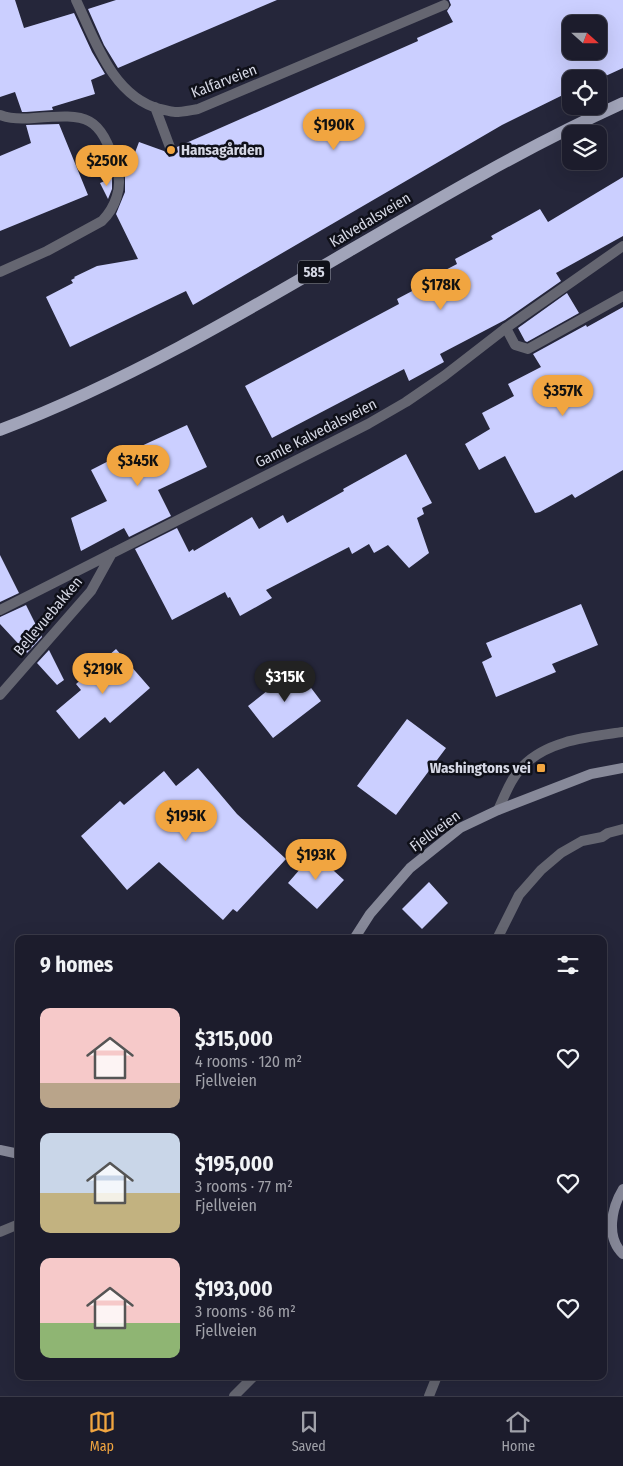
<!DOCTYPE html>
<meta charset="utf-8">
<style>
:root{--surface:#1c1c2c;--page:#252534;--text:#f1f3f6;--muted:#a0a1a9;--line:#3a3a48;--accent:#f1a540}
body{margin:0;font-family:"Fira Sans Condensed",sans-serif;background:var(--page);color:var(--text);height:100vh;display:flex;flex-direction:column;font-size:19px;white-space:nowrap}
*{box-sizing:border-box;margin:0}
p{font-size:16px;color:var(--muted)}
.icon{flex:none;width:28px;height:28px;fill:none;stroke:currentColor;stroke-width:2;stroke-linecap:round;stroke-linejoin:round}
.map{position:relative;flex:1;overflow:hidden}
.side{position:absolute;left:15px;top:935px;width:592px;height:445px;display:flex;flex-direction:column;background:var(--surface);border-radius:10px;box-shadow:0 5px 20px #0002,0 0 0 1px var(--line)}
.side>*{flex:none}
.needle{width:32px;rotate:111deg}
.buttons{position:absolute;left:562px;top:15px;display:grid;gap:10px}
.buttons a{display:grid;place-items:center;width:45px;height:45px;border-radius:10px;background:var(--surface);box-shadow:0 5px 20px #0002,0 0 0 1px var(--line);font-size:25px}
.price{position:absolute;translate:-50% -42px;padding:0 11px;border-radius:18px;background:var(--accent);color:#111;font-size:16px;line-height:32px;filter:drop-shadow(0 1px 2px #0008)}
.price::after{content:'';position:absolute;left:50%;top:30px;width:15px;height:11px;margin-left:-8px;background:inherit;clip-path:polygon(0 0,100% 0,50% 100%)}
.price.on{background:#222;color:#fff}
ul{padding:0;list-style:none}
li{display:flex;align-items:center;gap:15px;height:125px;padding:0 25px}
li span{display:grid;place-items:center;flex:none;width:140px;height:100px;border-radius:10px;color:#555}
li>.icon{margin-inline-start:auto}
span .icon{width:60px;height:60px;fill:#fffc;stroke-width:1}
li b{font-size:21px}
h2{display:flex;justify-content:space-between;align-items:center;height:60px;padding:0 25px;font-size:21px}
.tabs{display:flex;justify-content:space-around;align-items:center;height:70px;border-top:1px solid var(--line);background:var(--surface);font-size:14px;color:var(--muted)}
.tabs a{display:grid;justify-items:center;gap:2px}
.tabs .on{color:var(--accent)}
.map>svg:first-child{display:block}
.building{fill:#cbcfff;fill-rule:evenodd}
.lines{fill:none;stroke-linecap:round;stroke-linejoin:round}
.lane{stroke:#656671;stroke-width:10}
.street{stroke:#656671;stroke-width:10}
.secondary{stroke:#878999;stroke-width:10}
.primary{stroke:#a1a4b9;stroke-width:12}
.poi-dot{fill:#f1a540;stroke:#0f1019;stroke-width:2}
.labels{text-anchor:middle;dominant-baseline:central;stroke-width:5;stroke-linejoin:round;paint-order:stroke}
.shield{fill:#0f1019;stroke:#9a9ca8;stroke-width:1}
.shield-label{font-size:14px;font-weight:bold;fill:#d6d8e5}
.street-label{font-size:15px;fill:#d6d8e5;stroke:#0f1019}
.poi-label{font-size:15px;font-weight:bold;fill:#d6d8e5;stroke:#0f1019;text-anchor:start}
</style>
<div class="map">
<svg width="623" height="1396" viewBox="0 0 623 1396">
<rect width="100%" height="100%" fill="#25263a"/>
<!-- building -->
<path class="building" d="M 0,0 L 15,0 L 24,28 L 74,13 L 92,52 L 105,74 L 91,80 L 95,94 L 52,107 L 53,110 L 26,112 L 22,112 L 15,92 L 0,97 Z
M 116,0 L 277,0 L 118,68 L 104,45 L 88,9 Z
M 449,0 L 623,0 L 623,68 L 599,79 L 571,79 L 571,91 L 502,125 L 193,305 L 186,291 L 70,347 L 46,297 L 73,283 L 71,280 L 75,278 L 74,277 L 97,266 L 138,259 L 116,214 L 125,192 L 125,172 L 128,171 L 139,142 L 164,151 L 169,157 L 174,156 L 178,152 L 177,147 L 418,41 L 417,38 L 453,22 L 447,11 L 451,5 ZM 571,24 L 599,24 L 599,51 L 571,51 Z
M 59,124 L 88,195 L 0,231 L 0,156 L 31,143 L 26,125 Z
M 623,177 L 623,236 L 556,273 L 561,281 L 505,320 L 440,354 L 444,362 L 409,381 L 404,369 L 272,438 L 245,386 L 399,304 L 397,299 L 435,279 L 434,276 L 457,264 L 455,259 L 493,239 L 491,236 L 540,209 L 548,222 Z
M 112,178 L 112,189 L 108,199 L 100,183 Z
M 567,293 L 579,313 L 527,342 L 525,341 L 518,328 Z
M 623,307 L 623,470 L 575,498 L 572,494 L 540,512 L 535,513 L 505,456 L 479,470 L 465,444 L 490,429 L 482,413 L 514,396 L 508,384 L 541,367 L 533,354 L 586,325 L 587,327 Z
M 187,425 L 207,467 L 158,490 L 171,516 L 129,537 L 124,528 L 81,551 L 71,518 L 107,501 L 91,470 L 136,447 L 137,448 Z
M 406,454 L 432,503 L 422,508 L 424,514 L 417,518 L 429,553 L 409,568 L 388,545 L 374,553 L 369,544 L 352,554 L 349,547 L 266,590 L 272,598 L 240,616 L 230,597 L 228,598 L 225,592 L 172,620 L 135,549 L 177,528 L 189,552 L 193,549 L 194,551 L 252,517 L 259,529 L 283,515 L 287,523 L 344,491 L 343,489 Z
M 0,555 L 19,593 L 0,602 Z
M 581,604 L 598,645 L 552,664 L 556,672 L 496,697 L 482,662 L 492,657 L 486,643 Z
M 26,605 L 42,637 L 27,653 L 0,624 L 0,617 Z
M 116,649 L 150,688 L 110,723 L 105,717 L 79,739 L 56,711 L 81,690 L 76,684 Z
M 49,650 L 64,680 L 57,685 L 37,663 Z
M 296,668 L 321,701 L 273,738 L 248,706 Z
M 407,719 L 446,748 L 396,815 L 357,786 Z
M 198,768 L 237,814 L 286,859 L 237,912 L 233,909 L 223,920 L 159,862 L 127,890 L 81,836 L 120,801 L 124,805 L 164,771 L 176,786 Z
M 314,853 L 344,880 L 317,909 L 288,883 Z
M 429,882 L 448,903 L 422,929 L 402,909 Z"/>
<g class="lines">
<!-- lane -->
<path class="lane" d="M 76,0 C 95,40 112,96 160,109 C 165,110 171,112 175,112 C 183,112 191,110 198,109 L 444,5
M 155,107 L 171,150
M 0,115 C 10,119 24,119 34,118 C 89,114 99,114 117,169 C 123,187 115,208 102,221 L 47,251 L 0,272
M 506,328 L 515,345 L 528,349 L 623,296"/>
<!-- street -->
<path class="street" d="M 0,610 L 368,424 L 406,402 L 444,376 L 506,328 L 623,246
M 0,695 L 91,591 L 112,553
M 498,810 C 505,795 511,778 523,766 C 548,740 589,737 623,732
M 497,939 L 519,895 L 541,870 L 561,853 L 582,841 L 602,837 L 608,833 L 623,829
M 0,1232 L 19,1224
M 604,1233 L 611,1229
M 234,1396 L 254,1376
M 429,1396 L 437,1376"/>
<!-- secondary -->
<path class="secondary" d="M 354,939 L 370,914 L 410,868 L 460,828 L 498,810 L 591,774 L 623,768
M 0,1150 L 19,1154
M 623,1189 C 612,1207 605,1237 623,1254"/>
<!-- primary -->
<path class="primary" d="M 0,430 C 221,346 409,200 623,103"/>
</g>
<!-- markers -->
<g class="poi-dot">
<circle cx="171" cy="150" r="5"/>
<rect x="536" y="763" width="10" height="10" rx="2.5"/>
</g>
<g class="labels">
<!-- shield labels -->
<rect class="shield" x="298" y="260.5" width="32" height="23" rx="4"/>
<g class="shield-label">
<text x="314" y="272">585</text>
</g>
<!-- street labels -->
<g class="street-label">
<text transform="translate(224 81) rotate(-21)">Kalfarveien</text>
<text transform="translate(370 220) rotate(-31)">Kalvedalsveien</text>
<text transform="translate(316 433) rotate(-27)">Gamle Kalvedalsveien</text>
<text transform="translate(48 616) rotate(-50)">Bellevuebakken</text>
<text transform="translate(435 831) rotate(-36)">Fjellveien</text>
</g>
<!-- poi labels -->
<g class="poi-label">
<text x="181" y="150">Hansagården</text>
<text x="531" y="768" text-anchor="end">Washingtons vei</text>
</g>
</g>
</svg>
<div class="buttons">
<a><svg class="needle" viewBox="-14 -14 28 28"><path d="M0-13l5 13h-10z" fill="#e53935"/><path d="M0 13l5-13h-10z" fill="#a0a1a9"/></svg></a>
<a><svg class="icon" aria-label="locate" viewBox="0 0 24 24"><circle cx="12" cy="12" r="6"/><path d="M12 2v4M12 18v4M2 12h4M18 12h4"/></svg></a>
<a><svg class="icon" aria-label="layers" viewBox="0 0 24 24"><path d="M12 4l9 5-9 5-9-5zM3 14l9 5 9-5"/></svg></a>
</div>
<b class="price" style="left:334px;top:151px">$190K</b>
<b class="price" style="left:107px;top:187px">$250K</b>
<b class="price" style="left:441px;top:311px">$178K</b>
<b class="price" style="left:563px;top:417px">$357K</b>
<b class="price" style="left:138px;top:487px">$345K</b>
<b class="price" style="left:103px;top:695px">$219K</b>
<b class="price on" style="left:285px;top:703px">$315K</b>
<b class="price" style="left:186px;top:842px">$195K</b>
<b class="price" style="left:316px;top:881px">$193K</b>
<section class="side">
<h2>9 homes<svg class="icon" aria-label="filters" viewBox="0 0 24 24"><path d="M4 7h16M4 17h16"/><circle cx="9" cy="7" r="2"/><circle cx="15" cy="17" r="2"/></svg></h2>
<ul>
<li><span style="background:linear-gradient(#f6c9c9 75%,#b9a48a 0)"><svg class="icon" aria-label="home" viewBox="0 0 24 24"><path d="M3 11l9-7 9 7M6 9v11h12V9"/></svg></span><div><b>$315,000</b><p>4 rooms · 120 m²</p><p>Fjellveien</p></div><svg class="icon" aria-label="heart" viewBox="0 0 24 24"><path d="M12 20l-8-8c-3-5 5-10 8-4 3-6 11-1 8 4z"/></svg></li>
<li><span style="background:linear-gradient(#c9d6e8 60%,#c2b280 0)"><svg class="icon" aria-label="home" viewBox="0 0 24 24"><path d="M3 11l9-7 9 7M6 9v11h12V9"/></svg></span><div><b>$195,000</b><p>3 rooms · 77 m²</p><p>Fjellveien</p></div><svg class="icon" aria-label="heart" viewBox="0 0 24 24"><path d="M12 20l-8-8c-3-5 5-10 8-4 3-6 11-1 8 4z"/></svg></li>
<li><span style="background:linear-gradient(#f6c9c9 65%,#8fb573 0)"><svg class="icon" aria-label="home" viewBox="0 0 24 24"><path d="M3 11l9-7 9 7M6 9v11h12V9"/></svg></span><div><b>$193,000</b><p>3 rooms · 86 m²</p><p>Fjellveien</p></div><svg class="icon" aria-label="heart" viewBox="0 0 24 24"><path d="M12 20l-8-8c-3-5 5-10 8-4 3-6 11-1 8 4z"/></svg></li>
</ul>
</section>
</div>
<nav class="tabs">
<a class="on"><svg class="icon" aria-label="map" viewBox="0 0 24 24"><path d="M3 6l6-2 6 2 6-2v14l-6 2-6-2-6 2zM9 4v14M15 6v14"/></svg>Map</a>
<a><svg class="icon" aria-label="saved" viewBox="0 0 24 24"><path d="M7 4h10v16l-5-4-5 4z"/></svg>Saved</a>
<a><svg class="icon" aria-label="home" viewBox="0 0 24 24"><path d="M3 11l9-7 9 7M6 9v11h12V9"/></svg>Home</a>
</nav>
